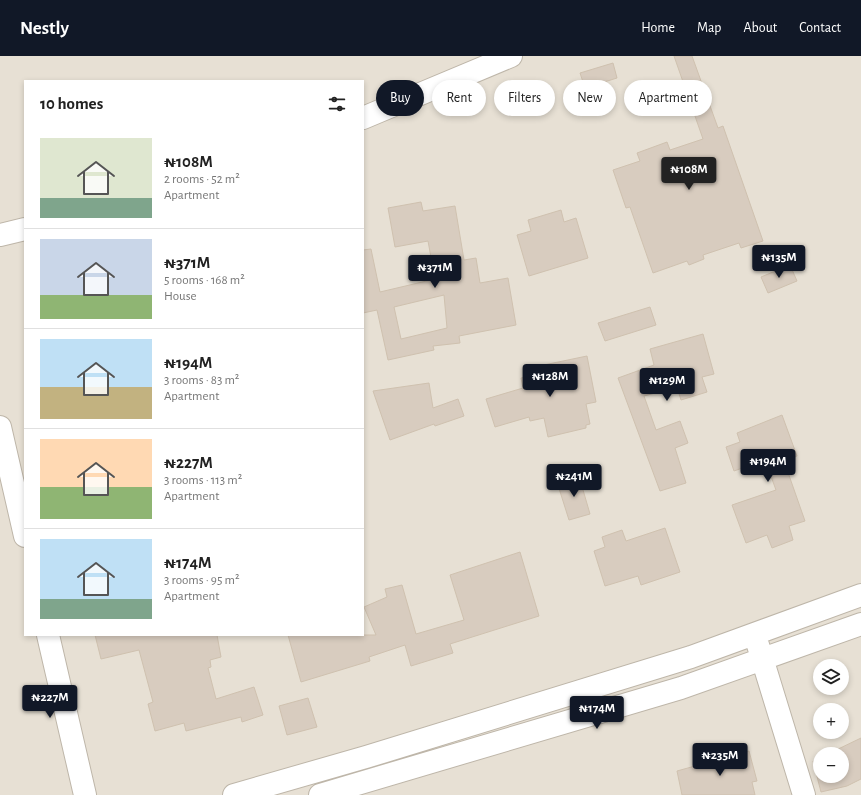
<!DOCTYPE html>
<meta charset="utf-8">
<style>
:root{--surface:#fff;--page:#f2f2f2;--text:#222;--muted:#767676;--line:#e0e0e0;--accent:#111827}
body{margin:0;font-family:"Alegreya Sans",sans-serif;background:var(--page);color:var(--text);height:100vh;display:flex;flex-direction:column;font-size:15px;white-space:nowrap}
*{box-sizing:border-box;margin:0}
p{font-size:13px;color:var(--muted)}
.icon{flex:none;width:22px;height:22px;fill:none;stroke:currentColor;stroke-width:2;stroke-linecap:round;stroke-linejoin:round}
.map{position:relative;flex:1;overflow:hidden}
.panel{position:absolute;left:24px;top:24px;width:340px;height:556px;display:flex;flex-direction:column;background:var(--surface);border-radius:0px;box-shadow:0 2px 6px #0003}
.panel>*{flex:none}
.banner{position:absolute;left:376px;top:24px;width:380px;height:36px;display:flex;gap:8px}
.tools{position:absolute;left:813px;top:603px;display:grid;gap:8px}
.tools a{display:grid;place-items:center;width:36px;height:36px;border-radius:50%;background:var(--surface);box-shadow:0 2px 6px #0003;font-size:20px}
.price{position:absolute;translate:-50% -34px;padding:0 9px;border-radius:4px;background:var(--accent);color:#fff;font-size:13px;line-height:26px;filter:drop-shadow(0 1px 2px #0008)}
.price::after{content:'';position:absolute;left:50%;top:24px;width:12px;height:9px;margin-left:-6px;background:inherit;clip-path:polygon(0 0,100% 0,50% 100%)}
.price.selected{background:#222;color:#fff}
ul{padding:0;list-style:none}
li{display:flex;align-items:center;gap:12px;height:100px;padding:0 16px}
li+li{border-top:1px solid var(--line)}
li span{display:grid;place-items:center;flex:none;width:112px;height:80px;border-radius:0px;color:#555}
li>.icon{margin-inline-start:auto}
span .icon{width:48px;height:48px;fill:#fffc;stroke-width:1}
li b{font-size:17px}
h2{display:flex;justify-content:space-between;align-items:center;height:48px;padding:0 16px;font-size:17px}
.pill{padding:0 14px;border-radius:18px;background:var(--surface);box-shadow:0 2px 6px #0003;font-size:14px;line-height:36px}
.pill.selected{background:var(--accent);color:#fff}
header{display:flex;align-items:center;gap:24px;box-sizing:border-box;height:56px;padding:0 20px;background:var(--accent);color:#fff}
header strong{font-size:19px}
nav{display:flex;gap:22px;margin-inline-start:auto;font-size:14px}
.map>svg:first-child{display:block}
.residential{fill:#e7e0d4;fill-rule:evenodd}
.building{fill:#d8ccbf;stroke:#cfc1af;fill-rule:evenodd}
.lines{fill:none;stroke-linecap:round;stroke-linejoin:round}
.minor-casing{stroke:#beb6a9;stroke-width:24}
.minor{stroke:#fff;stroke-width:22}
</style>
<header>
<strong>Nestly</strong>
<nav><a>Home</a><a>Map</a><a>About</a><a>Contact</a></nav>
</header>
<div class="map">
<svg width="861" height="739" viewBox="0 0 861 739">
<rect width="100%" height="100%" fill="#f3eee6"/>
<!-- residential -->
<path class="residential" d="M 0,0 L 861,0 L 861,739 L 0,739 ZM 25,25 L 363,25 L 363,579 L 25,579 ZM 820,610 L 842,610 L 842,632 L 820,632 ZM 820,654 L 842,654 L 842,676 L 820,676 ZM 820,698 L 842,698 L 842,720 L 820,720 Z"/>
<!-- building -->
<path class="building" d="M 674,0 L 692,0 L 718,72 L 723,70 L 763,185 L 741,192 L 739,187 L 703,199 L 704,203 L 689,209 L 687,205 L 653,217 L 630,151 L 626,152 L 613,114 L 640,105 L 637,97 L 667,86 L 670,94 L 703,83 Z
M 613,7 L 617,22 L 585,32 L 580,17 Z
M 421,146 L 423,155 L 455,150 L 464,204 L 476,202 L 480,227 L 508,222 L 516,269 L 459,280 L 460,287 L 433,290 L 434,294 L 388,304 L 377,254 L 363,257 L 363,194 L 371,193 L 380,236 L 435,223 L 428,185 L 395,191 L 388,152 ZM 444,239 L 447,272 L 401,283 L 394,251 Z
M 561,154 L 564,166 L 576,162 L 588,202 L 529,220 L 517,179 L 531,175 L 528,164 Z
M 790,209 L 797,225 L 768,237 L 761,221 Z
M 650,251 L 656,269 L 605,285 L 598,267 Z
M 703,278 L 714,318 L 702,321 L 707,336 L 681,344 L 677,331 L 644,340 L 656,374 L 680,365 L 688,387 L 675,392 L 686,427 L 660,435 L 618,322 L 654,309 L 650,293 Z
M 587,300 L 596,346 L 586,348 L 590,368 L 586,369 L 586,372 L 548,381 L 544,362 L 530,365 L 529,361 L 495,371 L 486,343 L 523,332 L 521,322 L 541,318 L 539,310 Z
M 429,327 L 433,352 L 458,343 L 464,360 L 435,370 L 434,368 L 390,384 L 373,335 Z
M 782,359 L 797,400 L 784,405 L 805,465 L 789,470 L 793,484 L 772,492 L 767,479 L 746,487 L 732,449 L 776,434 L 765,404 L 734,415 L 726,391 L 740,386 L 737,377 Z
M 579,420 L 590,458 L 569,464 L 557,426 Z
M 665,472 L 680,516 L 641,529 L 638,520 L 605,530 L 594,495 L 605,491 L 602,481 L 622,474 L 626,485 Z
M 520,496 L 539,560 L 450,588 L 453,597 L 411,610 L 405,589 L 369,601 L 370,605 L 301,626 L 288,579 L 376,579 L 364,551 L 387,541 L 385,533 L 402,529 L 416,578 L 464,564 L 450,519 Z
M 95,579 L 217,579 L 221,601 L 210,604 L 211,611 L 208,612 L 216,643 L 254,631 L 263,659 L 242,666 L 241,661 L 186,675 L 184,667 L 155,675 L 148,648 L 153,646 L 139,594 L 101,603 Z
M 308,642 L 317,671 L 287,679 L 279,650 Z
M 861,682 L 861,723 L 847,730 L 821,736 L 813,705 L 820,704 L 820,720 L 842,720 L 842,698 L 833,698 L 832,696 Z
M 749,695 L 757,725 L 752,726 L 755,739 L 682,739 L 677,715 Z"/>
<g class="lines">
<defs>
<path id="minor" d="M 363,62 L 511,0
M 0,179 L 25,173
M 0,371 L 25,480
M 48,579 L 85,739
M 758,589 L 804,739
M 234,739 L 366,701 L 691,601 L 861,539
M 320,739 L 681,632 L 861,568"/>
</defs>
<!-- minor casing -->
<use href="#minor" class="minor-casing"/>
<!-- minor -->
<use href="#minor" class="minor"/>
</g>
</svg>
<div class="tools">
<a><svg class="icon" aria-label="layers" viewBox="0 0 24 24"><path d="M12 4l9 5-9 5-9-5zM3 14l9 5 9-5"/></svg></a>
<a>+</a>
<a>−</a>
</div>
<b class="price selected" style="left:689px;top:135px">₦108M</b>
<b class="price" style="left:779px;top:223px">₦135M</b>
<b class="price" style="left:435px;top:233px">₦371M</b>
<b class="price" style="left:550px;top:342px">₦128M</b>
<b class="price" style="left:667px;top:346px">₦129M</b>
<b class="price" style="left:768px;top:427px">₦194M</b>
<b class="price" style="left:574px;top:442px">₦241M</b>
<b class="price" style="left:50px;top:663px">₦227M</b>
<b class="price" style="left:597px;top:674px">₦174M</b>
<b class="price" style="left:720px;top:721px">₦235M</b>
<div class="banner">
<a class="pill selected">Buy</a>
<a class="pill">Rent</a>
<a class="pill">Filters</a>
<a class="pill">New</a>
<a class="pill">Apartment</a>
</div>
<section class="panel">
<h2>10 homes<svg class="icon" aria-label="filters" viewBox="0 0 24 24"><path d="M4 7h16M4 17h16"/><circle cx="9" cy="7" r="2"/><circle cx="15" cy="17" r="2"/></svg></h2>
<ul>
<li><span style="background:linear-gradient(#dfe7d0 75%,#7fa58c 0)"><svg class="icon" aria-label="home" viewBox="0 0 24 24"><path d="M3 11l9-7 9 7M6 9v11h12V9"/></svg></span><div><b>₦108M</b><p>2 rooms · 52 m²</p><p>Apartment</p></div></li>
<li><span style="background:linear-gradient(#c9d6e8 70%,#8fb573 0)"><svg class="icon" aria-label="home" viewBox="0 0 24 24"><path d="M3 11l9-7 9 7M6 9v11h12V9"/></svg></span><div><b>₦371M</b><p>5 rooms · 168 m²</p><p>House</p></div></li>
<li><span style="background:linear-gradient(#bfe0f5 60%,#c2b280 0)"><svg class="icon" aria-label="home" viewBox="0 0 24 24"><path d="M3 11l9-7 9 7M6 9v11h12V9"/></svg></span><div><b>₦194M</b><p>3 rooms · 83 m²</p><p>Apartment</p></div></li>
<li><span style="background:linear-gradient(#ffd9b3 60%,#8fb573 0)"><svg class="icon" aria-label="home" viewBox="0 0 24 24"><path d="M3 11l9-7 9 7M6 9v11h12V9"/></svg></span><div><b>₦227M</b><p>3 rooms · 113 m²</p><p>Apartment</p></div></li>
<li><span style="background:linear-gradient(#bfe0f5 75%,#7fa58c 0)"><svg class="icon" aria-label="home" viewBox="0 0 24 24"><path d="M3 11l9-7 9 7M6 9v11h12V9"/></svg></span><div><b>₦174M</b><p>3 rooms · 95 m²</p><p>Apartment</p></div></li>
</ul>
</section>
</div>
